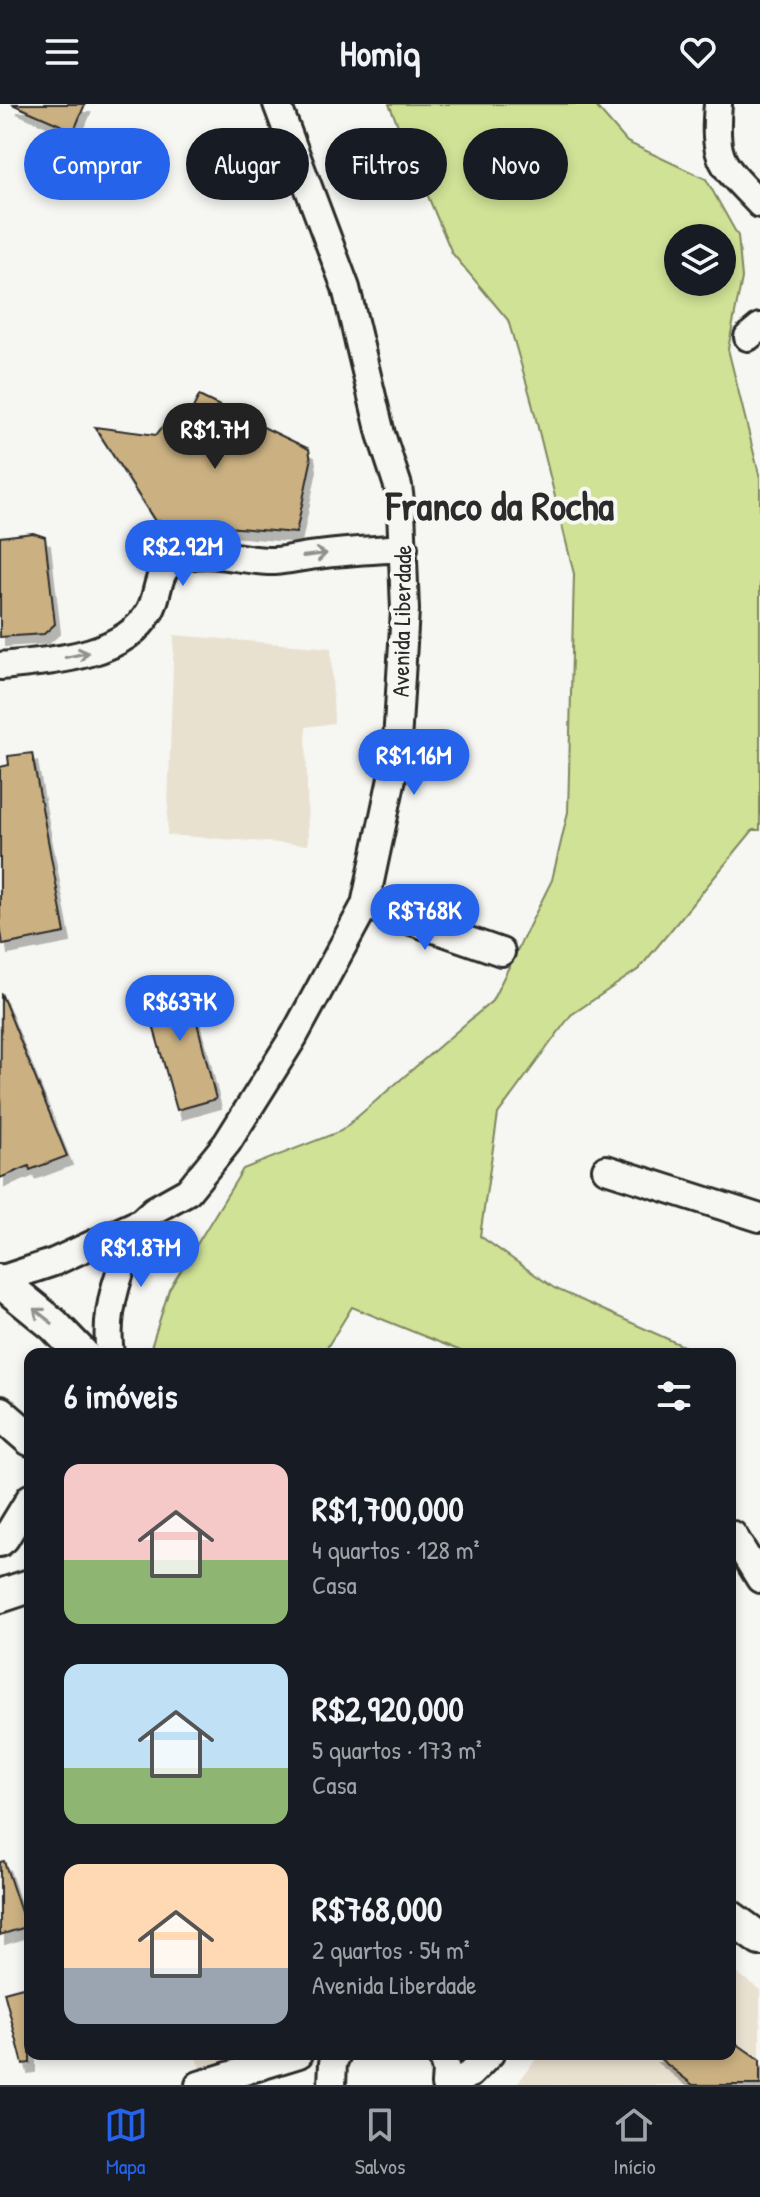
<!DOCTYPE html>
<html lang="pt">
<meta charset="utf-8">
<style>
:root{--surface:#171b24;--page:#20242c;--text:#f1f3f6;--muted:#9ea1a6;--line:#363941;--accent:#2563eb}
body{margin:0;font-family:"Patrick Hand",sans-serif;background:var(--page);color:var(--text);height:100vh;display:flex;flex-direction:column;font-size:30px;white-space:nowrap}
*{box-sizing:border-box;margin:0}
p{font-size:26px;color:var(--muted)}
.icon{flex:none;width:44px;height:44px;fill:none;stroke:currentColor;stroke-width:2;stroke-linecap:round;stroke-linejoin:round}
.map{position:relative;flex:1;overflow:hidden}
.drawer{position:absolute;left:24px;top:1244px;width:712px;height:712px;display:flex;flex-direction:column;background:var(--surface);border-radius:16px;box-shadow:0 4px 12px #0003}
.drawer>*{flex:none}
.top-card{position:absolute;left:24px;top:24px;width:712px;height:72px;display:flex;gap:16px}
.controls{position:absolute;left:664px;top:120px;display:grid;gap:16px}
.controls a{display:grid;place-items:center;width:72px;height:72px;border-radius:50%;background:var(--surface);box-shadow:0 4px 12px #0003;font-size:40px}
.price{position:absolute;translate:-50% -68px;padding:0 18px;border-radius:28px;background:var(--accent);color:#fff;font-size:26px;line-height:52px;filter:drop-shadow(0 2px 4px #0008)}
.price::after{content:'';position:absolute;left:50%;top:48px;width:24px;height:18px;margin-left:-12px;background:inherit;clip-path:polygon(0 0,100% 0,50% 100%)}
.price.on{background:#222;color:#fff}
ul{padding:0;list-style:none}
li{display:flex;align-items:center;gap:24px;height:200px;padding:0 40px}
li span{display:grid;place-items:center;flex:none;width:224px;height:160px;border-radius:16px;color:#555}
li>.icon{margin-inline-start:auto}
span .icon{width:96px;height:96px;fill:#fffc;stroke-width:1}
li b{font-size:34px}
h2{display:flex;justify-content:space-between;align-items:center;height:96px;padding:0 40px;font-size:34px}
.chip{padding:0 28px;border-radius:36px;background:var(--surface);box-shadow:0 4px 12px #0003;font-size:28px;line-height:72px}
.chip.on{background:var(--accent);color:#fff}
header{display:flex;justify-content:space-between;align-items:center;height:104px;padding:0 40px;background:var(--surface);font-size:36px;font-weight:800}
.dock{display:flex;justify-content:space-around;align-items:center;height:112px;border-top:2px solid var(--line);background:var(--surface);font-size:22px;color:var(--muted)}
.dock a{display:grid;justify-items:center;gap:4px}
.dock .on{color:var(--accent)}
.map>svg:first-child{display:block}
.built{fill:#e9e1d0}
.green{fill:#d0e296;stroke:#7e8660;stroke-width:2;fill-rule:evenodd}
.building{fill:#cbb182;stroke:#2b2b2b;stroke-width:2;filter:url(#shadow)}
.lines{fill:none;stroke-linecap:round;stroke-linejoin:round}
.minor-casing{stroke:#2b2b2b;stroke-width:32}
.major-casing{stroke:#2b2b2b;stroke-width:38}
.minor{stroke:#f6f6f2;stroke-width:26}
.major{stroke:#f6f6f2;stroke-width:32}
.oneway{stroke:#90908e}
.labels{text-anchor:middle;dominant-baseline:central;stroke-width:8;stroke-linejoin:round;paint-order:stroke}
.street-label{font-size:24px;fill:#2b2b2b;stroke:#f6f6f2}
.town-label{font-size:40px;font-weight:bold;fill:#2b2b2b;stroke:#f6f6f2}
</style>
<header><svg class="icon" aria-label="menu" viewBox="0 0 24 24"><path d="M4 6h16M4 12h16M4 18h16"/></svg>Homiq<svg class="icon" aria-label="heart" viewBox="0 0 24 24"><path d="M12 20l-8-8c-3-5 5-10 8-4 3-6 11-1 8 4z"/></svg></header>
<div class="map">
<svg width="760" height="1981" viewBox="0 0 760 1981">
<defs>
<filter id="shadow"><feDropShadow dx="5" dy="9" stdDeviation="0" flood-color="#0004"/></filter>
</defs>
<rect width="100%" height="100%" fill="#f6f6f2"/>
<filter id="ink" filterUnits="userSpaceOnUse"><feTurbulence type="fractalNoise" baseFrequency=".0125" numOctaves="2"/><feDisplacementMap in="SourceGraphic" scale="16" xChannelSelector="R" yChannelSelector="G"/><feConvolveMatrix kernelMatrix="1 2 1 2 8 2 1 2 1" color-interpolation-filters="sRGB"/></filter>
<g filter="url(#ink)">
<!-- built -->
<path class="built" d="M 174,531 L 331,544 L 334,619 L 306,623 L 308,741 L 167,731 Z
M 730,1864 L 760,1886 L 760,1981 L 516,1981 L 540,1950 L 730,1950 Z
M 194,1950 L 245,1950 L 201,1966 Z"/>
<!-- green -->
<path class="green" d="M 389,0 L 594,0 L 627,38 L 706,75 L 738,132 L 742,174 L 728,245 L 760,374 L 760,726 L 753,726 L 639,865 L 571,911 L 498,1010 L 480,1132 L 554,1184 L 701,1250 L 468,1250 L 352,1203 L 323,1250 L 149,1250 L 169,1186 L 243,1065 L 341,1027 L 492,897 L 552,776 L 568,708 L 574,470 L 530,291 L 508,216 L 452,149 ZM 722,134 L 722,178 L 678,178 L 678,134 Z"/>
<!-- building -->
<path class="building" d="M 12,0 L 85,0 L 74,27 Z
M 199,292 L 309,345 L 311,358 L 296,429 L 155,417 L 95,323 L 156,331 L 167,317 L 189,312 Z
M 33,429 L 45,433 L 55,520 L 44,530 L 0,533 L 0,433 Z
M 32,649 L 65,829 L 3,841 L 0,821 L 0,663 L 9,661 L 8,652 Z
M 186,874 L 216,995 L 177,1006 L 143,886 Z
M 1,889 L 67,1052 L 30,1066 L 29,1062 L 0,1074 Z
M 4,1757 L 26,1823 L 0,1831 L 0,1758 Z
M 30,1881 L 30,1959 L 23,1960 L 4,1888 Z
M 730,1935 L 760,1956 L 760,1981 L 693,1981 L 654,1950 L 730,1950 Z"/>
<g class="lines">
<defs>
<path id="minor" d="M 718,0 C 713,58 722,60 760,100
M 748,233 L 760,223
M 0,562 C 48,557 123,554 150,507 C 160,490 155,464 178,455 C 207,443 245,458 275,457 C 289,456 304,452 318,451 C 346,447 375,446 404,444
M 365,801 L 501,848
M 606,1065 L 760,1114
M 0,1176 L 54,1158 L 141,1118 L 154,1106 L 188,1087 L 227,1039 L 294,932 L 365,801 L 396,655 L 405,506 L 401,405 L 398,382 L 381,330 L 346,184 L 277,0
M 110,1250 C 103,1204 122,1159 141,1118
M 733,1431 L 760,1475
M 0,1439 L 5,1435 L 30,1394
M 441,1950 L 446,1966 L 445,1981
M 199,1981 L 299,1950
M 332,1981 L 333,1959 L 337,1950
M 452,1981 L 470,1970 L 490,1950"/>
<path id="major" d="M 0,1177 L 54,1221 L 82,1250
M 0,1309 L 30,1335
M 0,1492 L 30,1482
M 730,1813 L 760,1835"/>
</defs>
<!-- minor casing -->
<use href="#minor" class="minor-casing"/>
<!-- major casing -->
<use href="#major" class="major-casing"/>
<!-- minor -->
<use href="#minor" class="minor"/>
<!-- major -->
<use href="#major" class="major"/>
</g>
<!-- one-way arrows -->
<defs><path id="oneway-shaft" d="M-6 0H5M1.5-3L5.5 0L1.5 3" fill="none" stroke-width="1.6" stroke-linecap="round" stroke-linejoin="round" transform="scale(2)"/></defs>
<g class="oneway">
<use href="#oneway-shaft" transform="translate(315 451) rotate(-7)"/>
<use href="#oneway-shaft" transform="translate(77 551) rotate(-12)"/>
<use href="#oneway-shaft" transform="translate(43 1212) rotate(-142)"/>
</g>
</g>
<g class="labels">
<!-- street labels -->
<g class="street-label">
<text transform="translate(401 517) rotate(-89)">Avenida Liberdade</text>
</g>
<!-- town labels -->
<g class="town-label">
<text x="500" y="401">Franco da Rocha</text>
</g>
</g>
</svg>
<div class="controls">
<a><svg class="icon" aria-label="layers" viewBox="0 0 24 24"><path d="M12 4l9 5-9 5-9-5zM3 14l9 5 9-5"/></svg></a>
</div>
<b class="price on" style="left:215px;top:367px">R$1.7M</b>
<b class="price" style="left:183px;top:484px">R$2.92M</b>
<b class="price" style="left:414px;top:693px">R$1.16M</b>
<b class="price" style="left:425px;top:848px">R$768K</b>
<b class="price" style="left:180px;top:939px">R$637K</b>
<b class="price" style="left:141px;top:1185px">R$1.87M</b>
<div class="top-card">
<a class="chip on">Comprar</a>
<a class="chip">Alugar</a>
<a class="chip">Filtros</a>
<a class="chip">Novo</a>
</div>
<section class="drawer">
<h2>6 imóveis<svg class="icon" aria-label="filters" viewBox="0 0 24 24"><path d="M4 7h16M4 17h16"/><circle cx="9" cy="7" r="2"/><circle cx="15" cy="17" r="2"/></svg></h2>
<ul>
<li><span style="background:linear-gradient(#f6c9c9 60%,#8fb573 0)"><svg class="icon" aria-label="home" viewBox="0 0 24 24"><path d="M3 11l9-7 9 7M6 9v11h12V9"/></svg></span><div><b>R$1,700,000</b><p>4 quartos · 128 m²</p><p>Casa</p></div></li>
<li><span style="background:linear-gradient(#bfe0f5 65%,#8fb573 0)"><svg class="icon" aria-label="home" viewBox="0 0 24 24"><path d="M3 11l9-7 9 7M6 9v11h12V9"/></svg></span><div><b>R$2,920,000</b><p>5 quartos · 173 m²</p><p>Casa</p></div></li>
<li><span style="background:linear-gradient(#ffd9b3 65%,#9aa5b1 0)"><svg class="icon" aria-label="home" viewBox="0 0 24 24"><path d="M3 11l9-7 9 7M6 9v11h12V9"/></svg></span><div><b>R$768,000</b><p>2 quartos · 54 m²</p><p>Avenida Liberdade</p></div></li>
</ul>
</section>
</div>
<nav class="dock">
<a class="on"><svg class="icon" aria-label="map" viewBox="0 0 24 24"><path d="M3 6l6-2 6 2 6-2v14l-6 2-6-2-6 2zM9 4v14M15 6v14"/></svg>Mapa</a>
<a><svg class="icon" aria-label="saved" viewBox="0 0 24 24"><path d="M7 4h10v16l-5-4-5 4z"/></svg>Salvos</a>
<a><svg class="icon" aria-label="home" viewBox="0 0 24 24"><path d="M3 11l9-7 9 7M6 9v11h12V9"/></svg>Início</a>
</nav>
